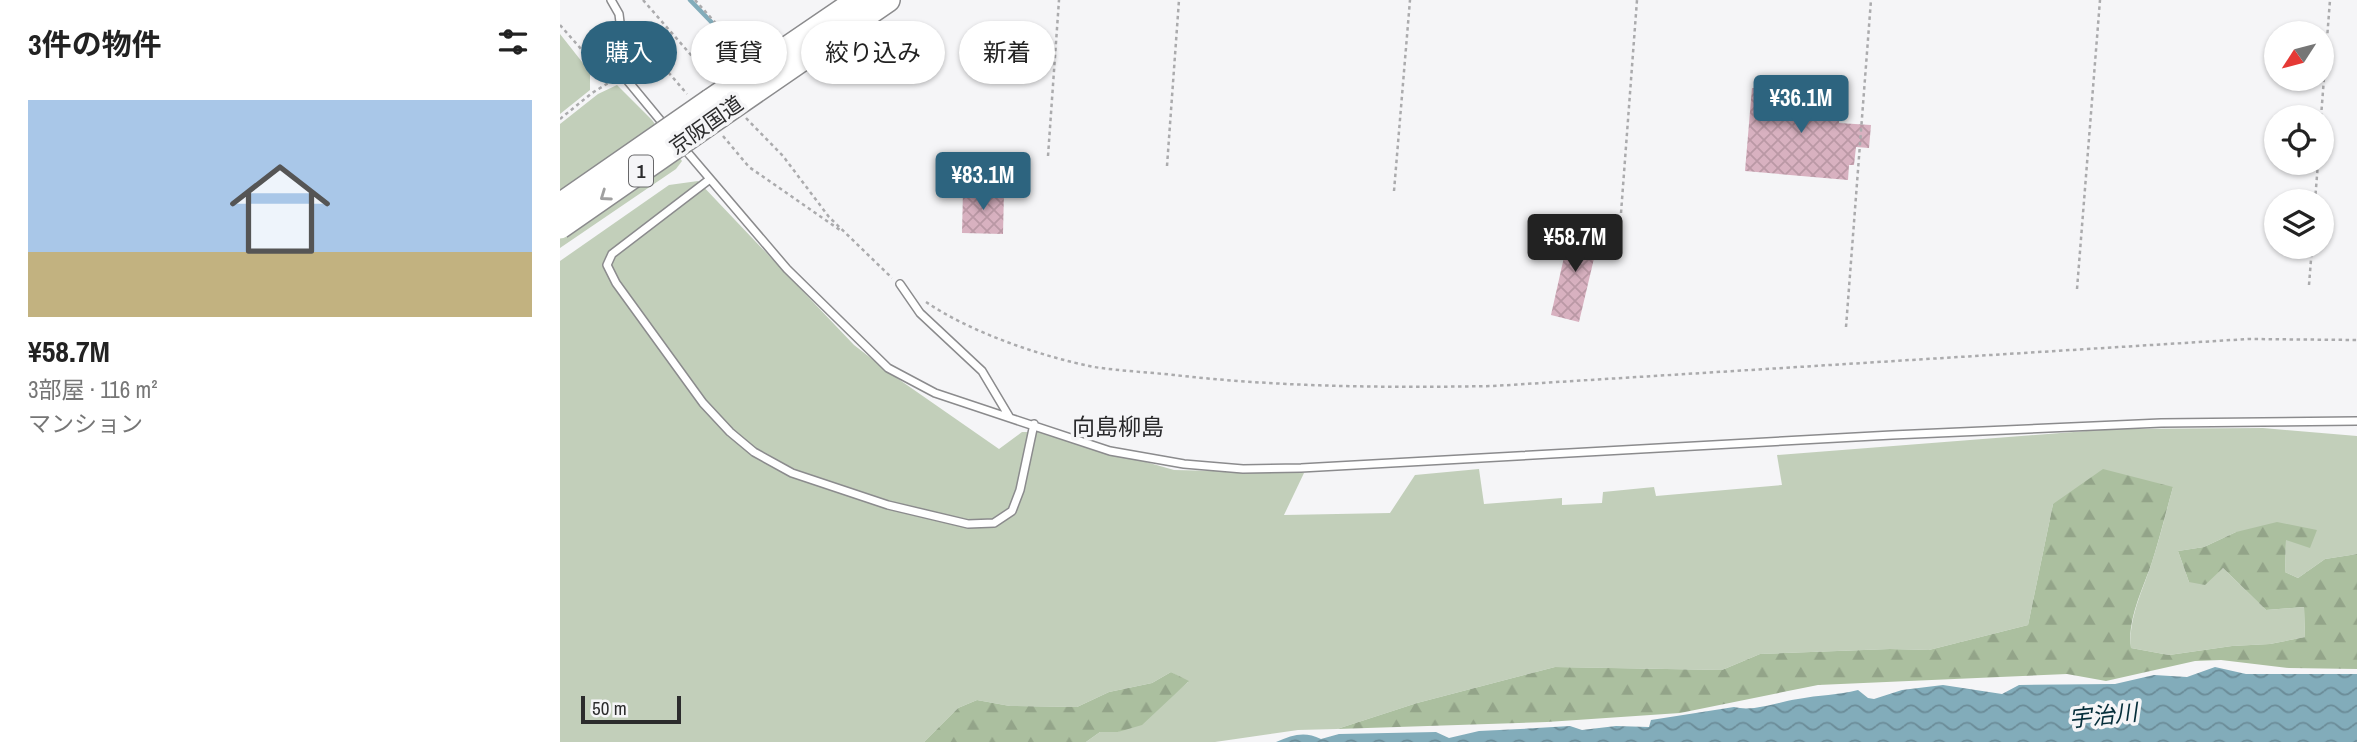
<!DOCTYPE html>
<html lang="ja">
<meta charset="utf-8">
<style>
:root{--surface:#fff;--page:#f6f6f6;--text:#222;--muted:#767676;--accent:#2d647f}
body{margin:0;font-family:"Archivo Narrow","Noto Sans JP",sans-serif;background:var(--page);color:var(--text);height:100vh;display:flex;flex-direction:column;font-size:26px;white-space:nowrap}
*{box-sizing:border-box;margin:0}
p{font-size:23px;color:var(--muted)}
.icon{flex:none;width:38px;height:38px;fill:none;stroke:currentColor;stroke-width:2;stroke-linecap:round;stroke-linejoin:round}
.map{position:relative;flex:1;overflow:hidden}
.panel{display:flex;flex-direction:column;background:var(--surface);width:560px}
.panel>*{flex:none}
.top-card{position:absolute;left:21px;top:21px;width:665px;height:63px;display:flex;gap:14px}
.needle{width:46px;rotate:234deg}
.fabs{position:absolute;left:1704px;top:21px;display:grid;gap:14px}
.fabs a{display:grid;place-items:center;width:70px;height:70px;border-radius:50%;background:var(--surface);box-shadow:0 2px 5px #0004;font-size:35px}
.scale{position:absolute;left:21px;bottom:18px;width:100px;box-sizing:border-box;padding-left:7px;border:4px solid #2c2c2d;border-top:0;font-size:19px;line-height:24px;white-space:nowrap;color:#2c2c2d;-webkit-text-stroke:5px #f5f5f7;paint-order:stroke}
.price{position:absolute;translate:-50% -60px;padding:0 16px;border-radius:7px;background:var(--accent);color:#fff;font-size:23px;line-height:46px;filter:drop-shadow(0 2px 4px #0008)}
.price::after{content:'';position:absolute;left:50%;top:42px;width:21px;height:16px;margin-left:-10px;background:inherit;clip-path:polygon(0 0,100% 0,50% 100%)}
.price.on{background:#222;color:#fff}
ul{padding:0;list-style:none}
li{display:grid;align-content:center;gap:14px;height:371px;padding:0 28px}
li span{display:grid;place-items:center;height:217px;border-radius:0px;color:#555}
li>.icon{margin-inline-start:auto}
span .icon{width:126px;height:126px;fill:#fffc;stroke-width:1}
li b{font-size:30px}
h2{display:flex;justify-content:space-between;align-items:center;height:84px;padding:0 28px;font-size:30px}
.chip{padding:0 24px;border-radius:32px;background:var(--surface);box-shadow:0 2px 5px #0004;font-size:24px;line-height:63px}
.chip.on{background:var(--accent);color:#fff}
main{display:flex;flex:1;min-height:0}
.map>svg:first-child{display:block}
.green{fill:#c2cfba}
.forest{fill:url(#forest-firs)}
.water{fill:url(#water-waves)}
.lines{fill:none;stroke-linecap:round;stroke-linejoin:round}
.stream{stroke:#82acba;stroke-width:4.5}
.building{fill:url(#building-cross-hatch)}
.service-casing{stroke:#8b8b8d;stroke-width:10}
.trunk-casing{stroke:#8b8b8d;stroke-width:26}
.path{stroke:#ababad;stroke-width:2.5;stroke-dasharray:3.5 3.5;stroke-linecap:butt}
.service{stroke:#fff;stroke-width:7}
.trunk{stroke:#fff;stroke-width:23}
.trunk-bridge-casing{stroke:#8b8b8d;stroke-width:26;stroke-linecap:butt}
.trunk-bridge{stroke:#fff;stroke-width:23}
.oneway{stroke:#a0a0a0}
.labels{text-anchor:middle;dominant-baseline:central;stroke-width:7;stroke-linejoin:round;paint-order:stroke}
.shield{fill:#f5f5f7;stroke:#68686a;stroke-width:2}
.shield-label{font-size:19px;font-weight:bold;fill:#2c2c2d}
.street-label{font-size:21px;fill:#2c2c2d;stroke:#f5f5f7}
.neighbourhood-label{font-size:23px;fill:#29292b;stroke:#f5f5f7}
.water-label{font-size:23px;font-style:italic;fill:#052e3a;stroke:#f5f5f7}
</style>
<main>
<section class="panel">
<h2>3件の物件<svg class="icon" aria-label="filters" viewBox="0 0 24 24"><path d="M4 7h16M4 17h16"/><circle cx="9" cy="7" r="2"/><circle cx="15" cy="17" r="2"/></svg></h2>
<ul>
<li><span style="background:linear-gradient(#a9c7e8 70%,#c2b280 0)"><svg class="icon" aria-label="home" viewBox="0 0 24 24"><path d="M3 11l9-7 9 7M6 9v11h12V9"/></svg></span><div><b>¥58.7M</b><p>3部屋 · 116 m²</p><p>マンション</p></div></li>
</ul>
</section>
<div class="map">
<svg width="1797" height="742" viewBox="0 0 1797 742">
<defs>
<pattern id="forest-firs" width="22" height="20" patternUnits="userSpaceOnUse" patternTransform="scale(1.75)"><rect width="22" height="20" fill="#abbf9f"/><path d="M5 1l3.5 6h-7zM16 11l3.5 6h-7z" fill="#93a489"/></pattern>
<pattern id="water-waves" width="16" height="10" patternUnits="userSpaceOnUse" patternTransform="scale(1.75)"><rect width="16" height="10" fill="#82acba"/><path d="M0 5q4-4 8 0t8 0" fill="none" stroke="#6b8c98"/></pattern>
<pattern id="building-cross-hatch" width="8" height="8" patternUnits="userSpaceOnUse" patternTransform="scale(1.75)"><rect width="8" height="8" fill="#d8b1c0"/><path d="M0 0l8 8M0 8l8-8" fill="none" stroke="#ba98a5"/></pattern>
</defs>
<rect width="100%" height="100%" fill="#f5f5f7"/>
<!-- green -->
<path class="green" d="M 0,34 L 30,72 L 30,90 L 0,114 Z
M 57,85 L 92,120 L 122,161 L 116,169 L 0,248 L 0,124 L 38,94 Z
M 138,181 L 294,345 L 334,376 L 439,449 L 462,432 L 481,432 L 614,470 L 744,473 L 724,515 L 830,513 L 855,475 L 919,469 L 924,504 L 1002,498 L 1002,505 L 1042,503 L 1043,492 L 1094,487 L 1096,496 L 1222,485 L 1217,455 L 1552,429 L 1703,428 L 1797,436 L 1797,554 L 1765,559 L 1738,578 L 1725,572 L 1726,539 L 1757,530 L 1676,532 L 1644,547 L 1618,551 L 1629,582 L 1663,568 L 1706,610 L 1744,607 L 1745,637 L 1710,644 L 1672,646 L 1609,655 L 1571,648 C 1568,618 1583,590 1592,562 C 1600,538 1606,512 1613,487 L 1493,504 L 1468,625 L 1369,650 L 1330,649 L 1200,654 L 1162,670 L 995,667 L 857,703 L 777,729 L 738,730 L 655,742 L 526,742 L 540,732 L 558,732 L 606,701 L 628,682 L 611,672 L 592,683 L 549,692 L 517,707 L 450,706 L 417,700 L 398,708 L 364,742 L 0,742 L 0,261 L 109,185 Z"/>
<!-- forest -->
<path class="forest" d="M 1543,469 L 1613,487 C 1606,512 1600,537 1592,562 C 1583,589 1567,619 1571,648 L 1609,655 L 1672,646 L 1710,644 L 1745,637 L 1744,607 L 1706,610 L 1663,568 L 1645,585 L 1629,582 L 1618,551 L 1644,547 L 1676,532 L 1717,522 L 1757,530 L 1750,548 L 1726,540 L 1725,572 L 1738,578 L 1765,559 L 1797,554 L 1797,669 L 1729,668 L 1661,660 L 1635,661 L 1546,681 L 1507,674 L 1258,685 L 1120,713 L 987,722 L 777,729 L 857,703 L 995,667 L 1162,670 L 1200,654 L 1330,649 L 1369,650 L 1468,625 L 1493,504 Z
M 611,672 L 629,681 L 582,725 L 558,732 L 540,732 L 526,742 L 364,742 L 398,708 L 417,700 L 450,706 L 517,707 L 549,692 L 592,683 Z"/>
<!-- water -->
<path class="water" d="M 1655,667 L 1686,674 L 1797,674 L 1797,742 L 716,742 C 733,735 744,731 761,739 L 779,734 L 876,732 L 889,738 L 919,731 L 960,729 L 1010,726 L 1022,730 L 1056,726 L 1089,727 L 1091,720 L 1174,707 C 1194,712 1217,702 1238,699 C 1259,695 1278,695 1298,690 L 1308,698 L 1314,699 L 1342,690 L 1383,685 L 1442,694 L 1459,685 L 1555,684 L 1594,675 L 1627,677 Z"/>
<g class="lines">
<!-- stream -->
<path class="stream" d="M 130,0 L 160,31 L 176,41"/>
</g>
<!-- building -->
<path class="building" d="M 1192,88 L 1281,96 L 1279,123 L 1311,125 L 1309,148 L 1296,147 L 1294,165 L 1289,165 L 1288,180 L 1185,171 Z
M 403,191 L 444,191 L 443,234 L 402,233 Z
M 1011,226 L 1040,233 L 1019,322 L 991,315 Z"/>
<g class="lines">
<defs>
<path id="service" d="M 51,0 L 59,14 L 67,80 L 105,126
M 122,146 L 227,269 L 328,368 L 375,393 L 450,418
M 150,179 L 52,254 L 47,265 L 56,283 L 143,403 L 170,432 L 194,452 L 232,473 L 328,505 L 408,524 L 434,523 L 452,511 L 460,490 L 474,424
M 340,284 L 360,313 L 422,371 L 450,418 L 550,451 L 624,464 L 683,469 L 741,468 L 1332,435 L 1601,423 L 1797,421"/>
<path id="trunk" d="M 150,101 L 298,0
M 161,115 L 328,0"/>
</defs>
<!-- service casing -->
<use href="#service" class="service-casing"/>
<!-- trunk casing -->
<use href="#trunk" class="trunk-casing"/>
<!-- path -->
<path class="path" d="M 83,0 L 152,79
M 135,0 L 161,29
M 0,25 L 50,82 L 57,81
M 72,30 L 127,94
M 1761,117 L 1770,0
M 186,118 L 223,156 L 269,217 L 332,278
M 0,119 L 32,93 L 50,82
M 163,136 L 189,167 L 280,230
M 488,156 L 499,0
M 607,166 L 619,0
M 834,191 L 850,0
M 1755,201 L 1758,163
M 1061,213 L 1077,0
M 1749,285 L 1752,247
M 1517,289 L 1540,0
M 366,302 C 412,333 480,356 534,367 C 560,371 587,372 614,375 C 720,387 826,388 933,386 L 1688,339 L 1797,340
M 1286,327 L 1311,0"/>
<!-- service -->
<use href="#service" class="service"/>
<!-- trunk -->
<use href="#trunk" class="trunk"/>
<defs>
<path id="trunk-bridge" d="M 0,205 L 150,101
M 0,227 L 161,115"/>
</defs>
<!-- trunk-bridge casing -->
<use href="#trunk-bridge" class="trunk-bridge-casing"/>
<!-- trunk-bridge -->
<use href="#trunk-bridge" class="trunk-bridge"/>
</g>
<!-- one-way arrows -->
<defs><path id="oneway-chevron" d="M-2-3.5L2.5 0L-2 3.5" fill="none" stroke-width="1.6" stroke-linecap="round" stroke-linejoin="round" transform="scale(1.75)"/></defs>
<use class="oneway" href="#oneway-chevron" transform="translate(45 196) rotate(145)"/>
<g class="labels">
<!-- shield labels -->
<rect class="shield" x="69" y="155.5" width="24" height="31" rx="5"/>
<g class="shield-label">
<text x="81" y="171">1</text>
</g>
<!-- street labels -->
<g class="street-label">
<text transform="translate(146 125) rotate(-35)">京阪国道</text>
</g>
<!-- neighbourhood labels -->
<g class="neighbourhood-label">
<text x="558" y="426">向島柳島</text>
</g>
<!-- water labels -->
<g class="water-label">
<text transform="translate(1543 715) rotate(-6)">宇治川</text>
</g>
</g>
</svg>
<div class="fabs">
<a><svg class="needle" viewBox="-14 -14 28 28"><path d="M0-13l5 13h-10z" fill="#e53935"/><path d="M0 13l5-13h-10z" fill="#767676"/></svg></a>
<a><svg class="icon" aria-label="locate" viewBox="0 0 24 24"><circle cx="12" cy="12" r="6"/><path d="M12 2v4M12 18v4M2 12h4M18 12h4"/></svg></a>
<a><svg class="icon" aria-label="layers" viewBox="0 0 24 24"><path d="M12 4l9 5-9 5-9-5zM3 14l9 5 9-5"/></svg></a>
</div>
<div class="scale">50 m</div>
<b class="price" style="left:1241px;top:135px">¥36.1M</b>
<b class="price" style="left:423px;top:212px">¥83.1M</b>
<b class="price on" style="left:1015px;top:274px">¥58.7M</b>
<div class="top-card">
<a class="chip on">購入</a>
<a class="chip">賃貸</a>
<a class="chip">絞り込み</a>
<a class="chip">新着</a>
</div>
</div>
</main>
